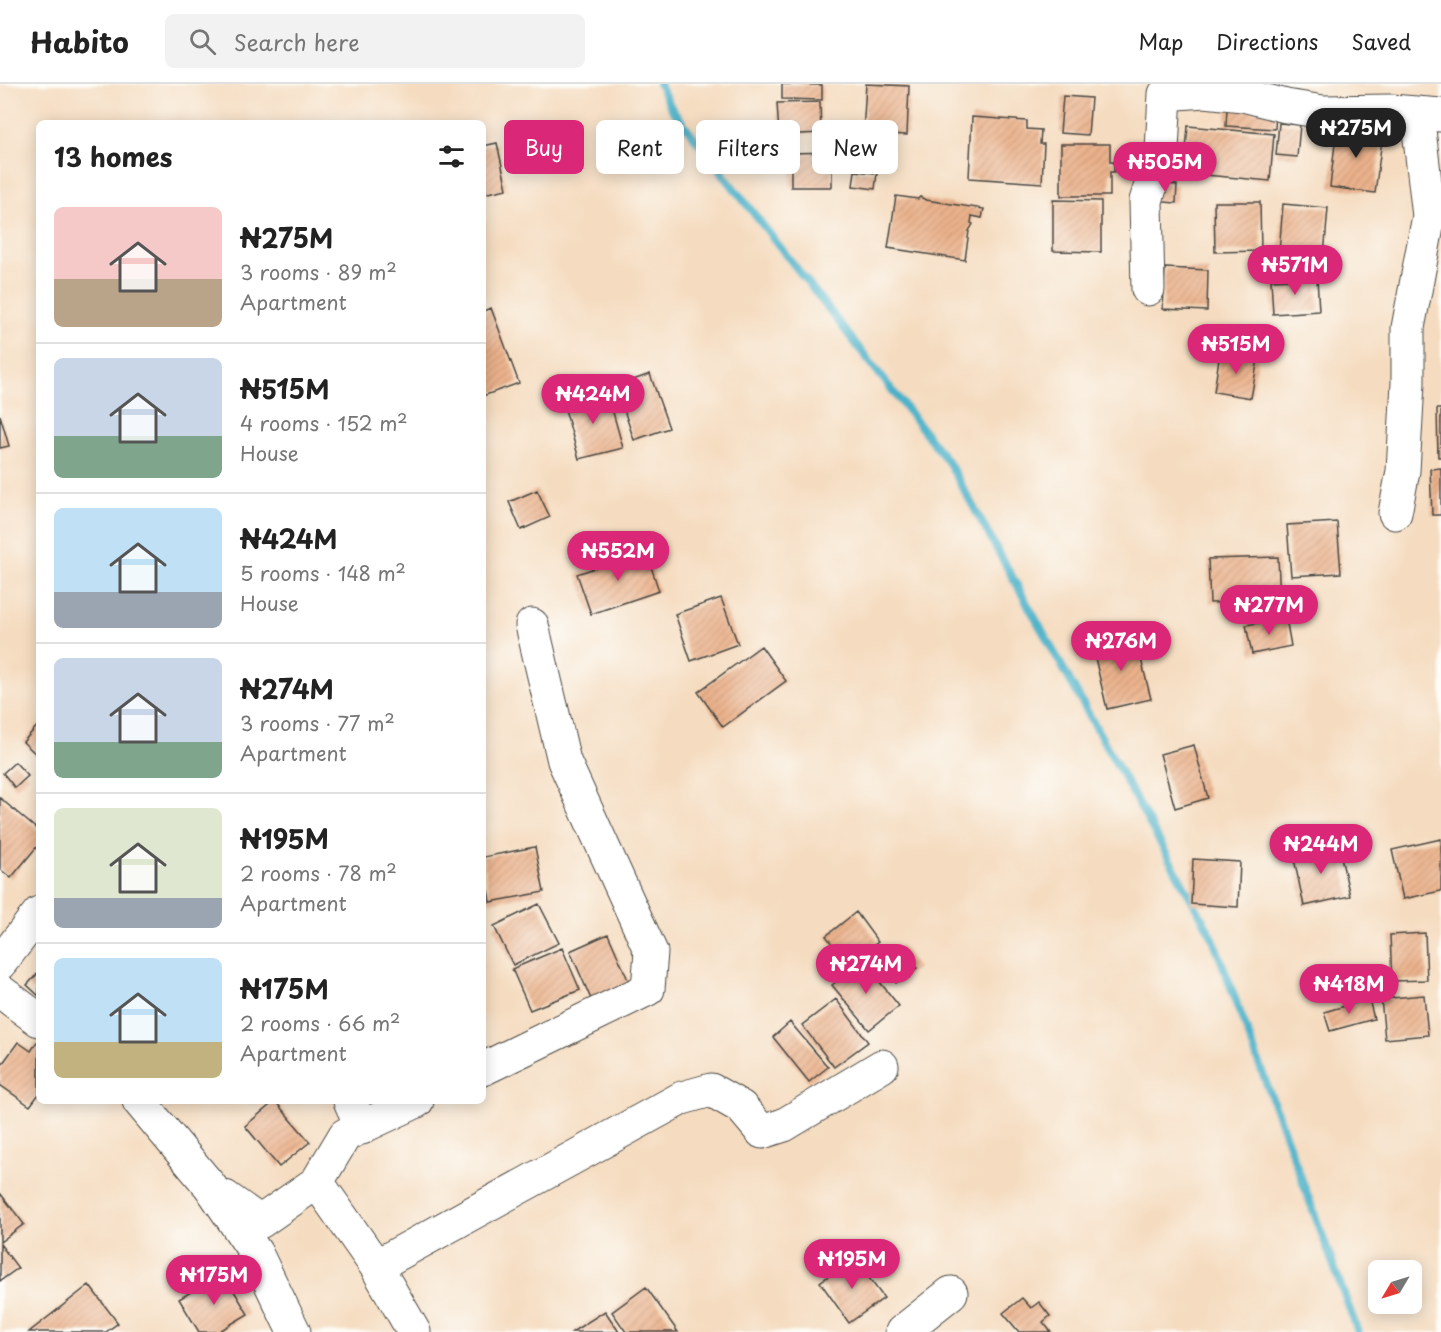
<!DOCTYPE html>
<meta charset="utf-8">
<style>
:root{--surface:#fff;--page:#f2f2f2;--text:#222;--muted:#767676;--line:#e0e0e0;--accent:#db2777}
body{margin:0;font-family:"Playpen Sans",sans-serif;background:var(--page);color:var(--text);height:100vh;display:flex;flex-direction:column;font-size:22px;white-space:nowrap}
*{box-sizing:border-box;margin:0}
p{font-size:20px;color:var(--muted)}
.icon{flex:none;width:33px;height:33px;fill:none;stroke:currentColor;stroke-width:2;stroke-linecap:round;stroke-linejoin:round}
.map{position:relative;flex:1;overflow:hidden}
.drawer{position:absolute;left:36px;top:36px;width:450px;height:984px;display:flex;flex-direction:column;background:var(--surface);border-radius:9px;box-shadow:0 3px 15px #0003}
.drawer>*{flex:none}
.top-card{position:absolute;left:504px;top:36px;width:570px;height:54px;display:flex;gap:12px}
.needle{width:39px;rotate:232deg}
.buttons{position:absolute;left:1368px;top:1176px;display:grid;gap:12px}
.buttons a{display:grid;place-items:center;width:54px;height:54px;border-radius:9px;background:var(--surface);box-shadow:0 3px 15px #0003;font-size:30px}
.price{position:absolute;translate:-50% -51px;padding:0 14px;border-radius:21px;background:var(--accent);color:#fff;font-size:20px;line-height:39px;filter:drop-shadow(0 2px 3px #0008)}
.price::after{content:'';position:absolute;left:50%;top:36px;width:18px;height:14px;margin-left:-9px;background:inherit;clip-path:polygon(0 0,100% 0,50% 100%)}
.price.current{background:#222;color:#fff}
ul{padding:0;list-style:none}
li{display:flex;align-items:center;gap:18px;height:150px;padding:0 18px}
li+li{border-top:2px solid var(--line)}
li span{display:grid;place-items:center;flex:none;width:168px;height:120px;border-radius:9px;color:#555}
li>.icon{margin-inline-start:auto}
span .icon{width:72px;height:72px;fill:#fffc;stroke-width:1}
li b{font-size:26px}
h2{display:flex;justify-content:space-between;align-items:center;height:72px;padding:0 18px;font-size:26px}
.chip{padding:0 21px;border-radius:9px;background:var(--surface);box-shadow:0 3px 15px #0003;font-size:21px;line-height:54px}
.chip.current{background:var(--accent);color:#fff}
header{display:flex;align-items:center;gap:36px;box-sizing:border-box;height:84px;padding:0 30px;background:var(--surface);border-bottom:2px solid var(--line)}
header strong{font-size:28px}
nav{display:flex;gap:33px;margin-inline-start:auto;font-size:21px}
.search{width:420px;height:54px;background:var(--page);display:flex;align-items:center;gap:15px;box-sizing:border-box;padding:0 21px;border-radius:9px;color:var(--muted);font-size:22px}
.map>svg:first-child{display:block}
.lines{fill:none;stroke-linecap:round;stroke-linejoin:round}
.stream{stroke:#49b1c8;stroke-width:8}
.building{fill:url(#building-hatch)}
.minor-casing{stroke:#494641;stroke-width:35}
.minor{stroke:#fff;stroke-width:33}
</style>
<header>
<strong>Habito</strong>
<div class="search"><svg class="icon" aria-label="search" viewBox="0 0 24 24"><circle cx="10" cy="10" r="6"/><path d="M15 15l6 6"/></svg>Search here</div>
<nav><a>Map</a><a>Directions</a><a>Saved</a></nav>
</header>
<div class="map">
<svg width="1441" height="1248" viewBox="0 0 1441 1248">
<defs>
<pattern id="building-hatch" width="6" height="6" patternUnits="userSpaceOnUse" patternTransform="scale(1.5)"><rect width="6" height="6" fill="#ebb28c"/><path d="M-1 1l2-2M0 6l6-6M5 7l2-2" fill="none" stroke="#ca9979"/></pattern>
</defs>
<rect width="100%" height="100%" fill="#fdfcf7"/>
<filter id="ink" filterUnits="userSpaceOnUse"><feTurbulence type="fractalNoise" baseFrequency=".0167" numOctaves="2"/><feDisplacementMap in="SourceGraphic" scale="12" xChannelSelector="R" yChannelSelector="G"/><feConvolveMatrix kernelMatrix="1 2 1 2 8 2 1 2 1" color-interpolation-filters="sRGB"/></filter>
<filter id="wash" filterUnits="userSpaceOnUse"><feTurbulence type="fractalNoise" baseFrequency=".008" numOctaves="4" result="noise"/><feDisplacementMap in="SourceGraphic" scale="24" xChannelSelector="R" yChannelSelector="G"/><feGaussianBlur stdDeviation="1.35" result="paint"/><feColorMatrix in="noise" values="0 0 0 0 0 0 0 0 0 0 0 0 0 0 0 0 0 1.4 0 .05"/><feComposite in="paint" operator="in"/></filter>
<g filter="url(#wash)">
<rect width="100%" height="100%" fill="#f5dcc0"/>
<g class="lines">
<!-- stream -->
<path class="stream" d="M 659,0 L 672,25 L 949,379 L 1212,852 L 1358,1248"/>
</g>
<g id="blocks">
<!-- building -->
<path class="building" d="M 782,0 L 822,1 L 822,16 L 782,15 Z
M 866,0 L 909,2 L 907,51 L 863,49 Z
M 1063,12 L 1091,14 L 1088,51 L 1060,49 Z
M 820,18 L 821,49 L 779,51 L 777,19 Z
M 1227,25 L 1276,28 L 1275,45 L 1226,42 Z
M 972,33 L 1027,37 L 1027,45 L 1041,46 L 1040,60 L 1044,60 L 1042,99 L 969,94 Z
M 1279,39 L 1300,41 L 1297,73 L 1276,71 Z
M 1188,42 L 1274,50 L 1270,97 L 1184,89 Z
M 1337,42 L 1383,48 L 1375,109 L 1330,103 Z
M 497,59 L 507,105 L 483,110 L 483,62 Z
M 1061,60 L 1110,60 L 1110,78 L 1114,78 L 1114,88 L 1110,88 L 1110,112 L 1061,112 Z
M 832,68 L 832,103 L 791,103 L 791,69 Z
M 855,87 L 877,89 L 875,105 L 853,102 Z
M 1154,99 L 1177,101 L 1176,119 L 1152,117 Z
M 896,112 L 918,115 L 920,113 L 926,116 L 984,125 L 982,134 L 972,132 L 971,139 L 973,140 L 969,147 L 965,176 L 888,164 Z
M 1053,116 L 1101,117 L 1101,168 L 1053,167 Z
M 1214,118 L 1260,118 L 1261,167 L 1215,168 Z
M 1283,120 L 1328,124 L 1324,172 L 1279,168 Z
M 1165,184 L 1208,186 L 1207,227 L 1163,225 Z
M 1317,194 L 1319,227 L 1273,230 L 1271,196 Z
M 491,224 L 519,299 L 483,312 L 483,227 Z
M 1220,268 L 1258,275 L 1251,314 L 1214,308 Z
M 650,290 L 669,344 L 634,356 L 616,302 Z
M 607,307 L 623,364 L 579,375 L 563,318 Z
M 1437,325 L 1441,325 L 1441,373 L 1438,373 Z
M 0,331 L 9,362 L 0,364 Z
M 1441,384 L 1441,431 L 1432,431 L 1430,385 Z
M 537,406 L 550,433 L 521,446 L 509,418 Z
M 1337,438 L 1341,489 L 1291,492 L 1287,441 Z
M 646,467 L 659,507 L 591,530 L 577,490 Z
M 1278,473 L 1280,517 L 1210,519 L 1208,475 Z
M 721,514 L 738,560 L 691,577 L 675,530 Z
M 1286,534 L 1291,562 L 1252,570 L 1246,541 Z
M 1135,551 L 1151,615 L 1107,625 L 1092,561 Z
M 761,562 L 786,597 L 723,643 L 698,608 Z
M 39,640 L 39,673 L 23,658 Z
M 1194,661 L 1208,714 L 1175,724 L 1160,670 Z
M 15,678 L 28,692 L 15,704 L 3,689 Z
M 0,714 L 39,747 L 39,760 L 11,794 L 0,785 Z
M 1441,755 L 1441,807 L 1403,815 L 1392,766 Z
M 1338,760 L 1350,812 L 1304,822 L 1293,770 Z
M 535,763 L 544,808 L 490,818 L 483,773 Z
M 1193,775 L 1240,778 L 1238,823 L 1191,820 Z
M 539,820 L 559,859 L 513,881 L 494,842 Z
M 856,828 L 878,858 L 848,881 L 826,852 Z
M 1425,849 L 1427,896 L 1392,897 L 1390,851 Z
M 608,850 L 629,898 L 591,915 L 570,867 Z
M 901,862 L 917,884 L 896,899 L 880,878 Z
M 562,864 L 580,906 L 530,926 L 512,885 Z
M 863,877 L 899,922 L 869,946 L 832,901 Z
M 39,888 L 39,912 L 27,901 Z
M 1424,911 L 1428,951 L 1385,955 L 1381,915 Z
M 836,915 L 868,958 L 834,983 L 802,941 Z
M 1369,915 L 1374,935 L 1330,947 L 1324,928 Z
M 790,938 L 828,983 L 809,998 L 773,953 Z
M 18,958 L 31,967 L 37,958 L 39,960 L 39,1010 L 30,1022 L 0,1001 L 0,983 Z
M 275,1017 L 310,1058 L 279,1083 L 245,1042 Z
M 0,1109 L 24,1140 L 0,1158 Z
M 0,1160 L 18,1184 L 0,1197 Z
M 854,1174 L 884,1214 L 849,1239 L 820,1198 Z
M 223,1189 L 248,1230 L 218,1248 L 199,1248 L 179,1215 Z
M 89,1201 L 118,1239 L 106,1248 L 29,1248 Z
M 646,1203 L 678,1248 L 626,1248 L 612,1228 Z
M 1022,1214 L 1031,1224 L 1039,1218 L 1050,1232 L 1043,1238 L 1051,1248 L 1019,1248 L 1003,1229 Z
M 605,1227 L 619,1248 L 572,1248 Z"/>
</g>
</g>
<g filter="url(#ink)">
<use href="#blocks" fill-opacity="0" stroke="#494641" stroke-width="1.5"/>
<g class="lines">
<defs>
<path id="minor" d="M 1148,205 L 1146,117 L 1162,66 L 1165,10 L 1205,7 L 1243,11 L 1286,22 L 1323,28 L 1391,27 L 1441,31
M 1395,429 L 1403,387 L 1408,299 L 1408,244 L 1429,132 L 1417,29
M 0,879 L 39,829
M 0,907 L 39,936
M 483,985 L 648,905 L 651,868 L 564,677 L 532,541
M 139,1017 L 210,1102 L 256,1169 L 294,1248
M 350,1017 L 362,1044
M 317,1098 L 376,1182
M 225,1113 L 260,1138 L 317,1098 L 345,1051 L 417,1017
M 414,1248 L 376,1182 L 682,1014 L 711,1006 L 741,1023 L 762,1048 L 784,1041 L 882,982
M 902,1248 L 951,1209"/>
</defs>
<!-- minor casing -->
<use href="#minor" class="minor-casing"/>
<!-- minor -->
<use href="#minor" class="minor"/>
</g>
</g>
</svg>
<div class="buttons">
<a><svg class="needle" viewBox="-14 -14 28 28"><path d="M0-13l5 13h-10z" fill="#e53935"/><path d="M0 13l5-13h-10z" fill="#767676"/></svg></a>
</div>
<b class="price current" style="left:1356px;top:75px">₦275M</b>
<b class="price" style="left:1165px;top:109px">₦505M</b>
<b class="price" style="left:1295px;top:212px">₦571M</b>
<b class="price" style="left:1236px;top:291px">₦515M</b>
<b class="price" style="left:593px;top:341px">₦424M</b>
<b class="price" style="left:618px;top:498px">₦552M</b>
<b class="price" style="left:1269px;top:552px">₦277M</b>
<b class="price" style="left:1121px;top:588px">₦276M</b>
<b class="price" style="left:1321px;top:791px">₦244M</b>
<b class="price" style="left:866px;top:911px">₦274M</b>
<b class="price" style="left:1349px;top:931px">₦418M</b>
<b class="price" style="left:852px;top:1206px">₦195M</b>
<b class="price" style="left:214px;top:1222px">₦175M</b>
<div class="top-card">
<a class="chip current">Buy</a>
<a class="chip">Rent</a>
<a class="chip">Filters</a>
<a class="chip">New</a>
</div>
<section class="drawer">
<h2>13 homes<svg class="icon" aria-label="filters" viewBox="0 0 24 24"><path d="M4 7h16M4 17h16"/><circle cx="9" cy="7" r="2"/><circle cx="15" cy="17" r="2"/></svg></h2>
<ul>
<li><span style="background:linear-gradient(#f6c9c9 60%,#b9a48a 0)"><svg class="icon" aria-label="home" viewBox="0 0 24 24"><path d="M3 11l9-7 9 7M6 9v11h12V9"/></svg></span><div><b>₦275M</b><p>3 rooms · 89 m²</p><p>Apartment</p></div></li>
<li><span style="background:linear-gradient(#c9d6e8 65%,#7fa58c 0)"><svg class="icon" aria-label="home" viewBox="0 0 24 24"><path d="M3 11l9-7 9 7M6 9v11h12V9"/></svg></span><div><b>₦515M</b><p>4 rooms · 152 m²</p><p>House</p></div></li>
<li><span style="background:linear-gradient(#bfe0f5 70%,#9aa5b1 0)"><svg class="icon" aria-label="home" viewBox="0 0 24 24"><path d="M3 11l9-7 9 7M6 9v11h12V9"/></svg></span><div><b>₦424M</b><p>5 rooms · 148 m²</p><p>House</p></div></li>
<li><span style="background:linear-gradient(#c9d6e8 70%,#7fa58c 0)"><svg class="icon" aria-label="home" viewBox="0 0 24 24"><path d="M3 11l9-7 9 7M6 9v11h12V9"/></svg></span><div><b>₦274M</b><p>3 rooms · 77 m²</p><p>Apartment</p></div></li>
<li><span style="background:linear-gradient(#dfe7d0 75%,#9aa5b1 0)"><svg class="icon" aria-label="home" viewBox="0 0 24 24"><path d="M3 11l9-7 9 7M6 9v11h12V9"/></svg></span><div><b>₦195M</b><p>2 rooms · 78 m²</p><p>Apartment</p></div></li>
<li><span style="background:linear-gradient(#bfe0f5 70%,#c2b280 0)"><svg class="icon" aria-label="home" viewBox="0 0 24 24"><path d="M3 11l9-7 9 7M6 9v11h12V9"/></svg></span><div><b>₦175M</b><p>2 rooms · 66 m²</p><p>Apartment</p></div></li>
</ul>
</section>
</div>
